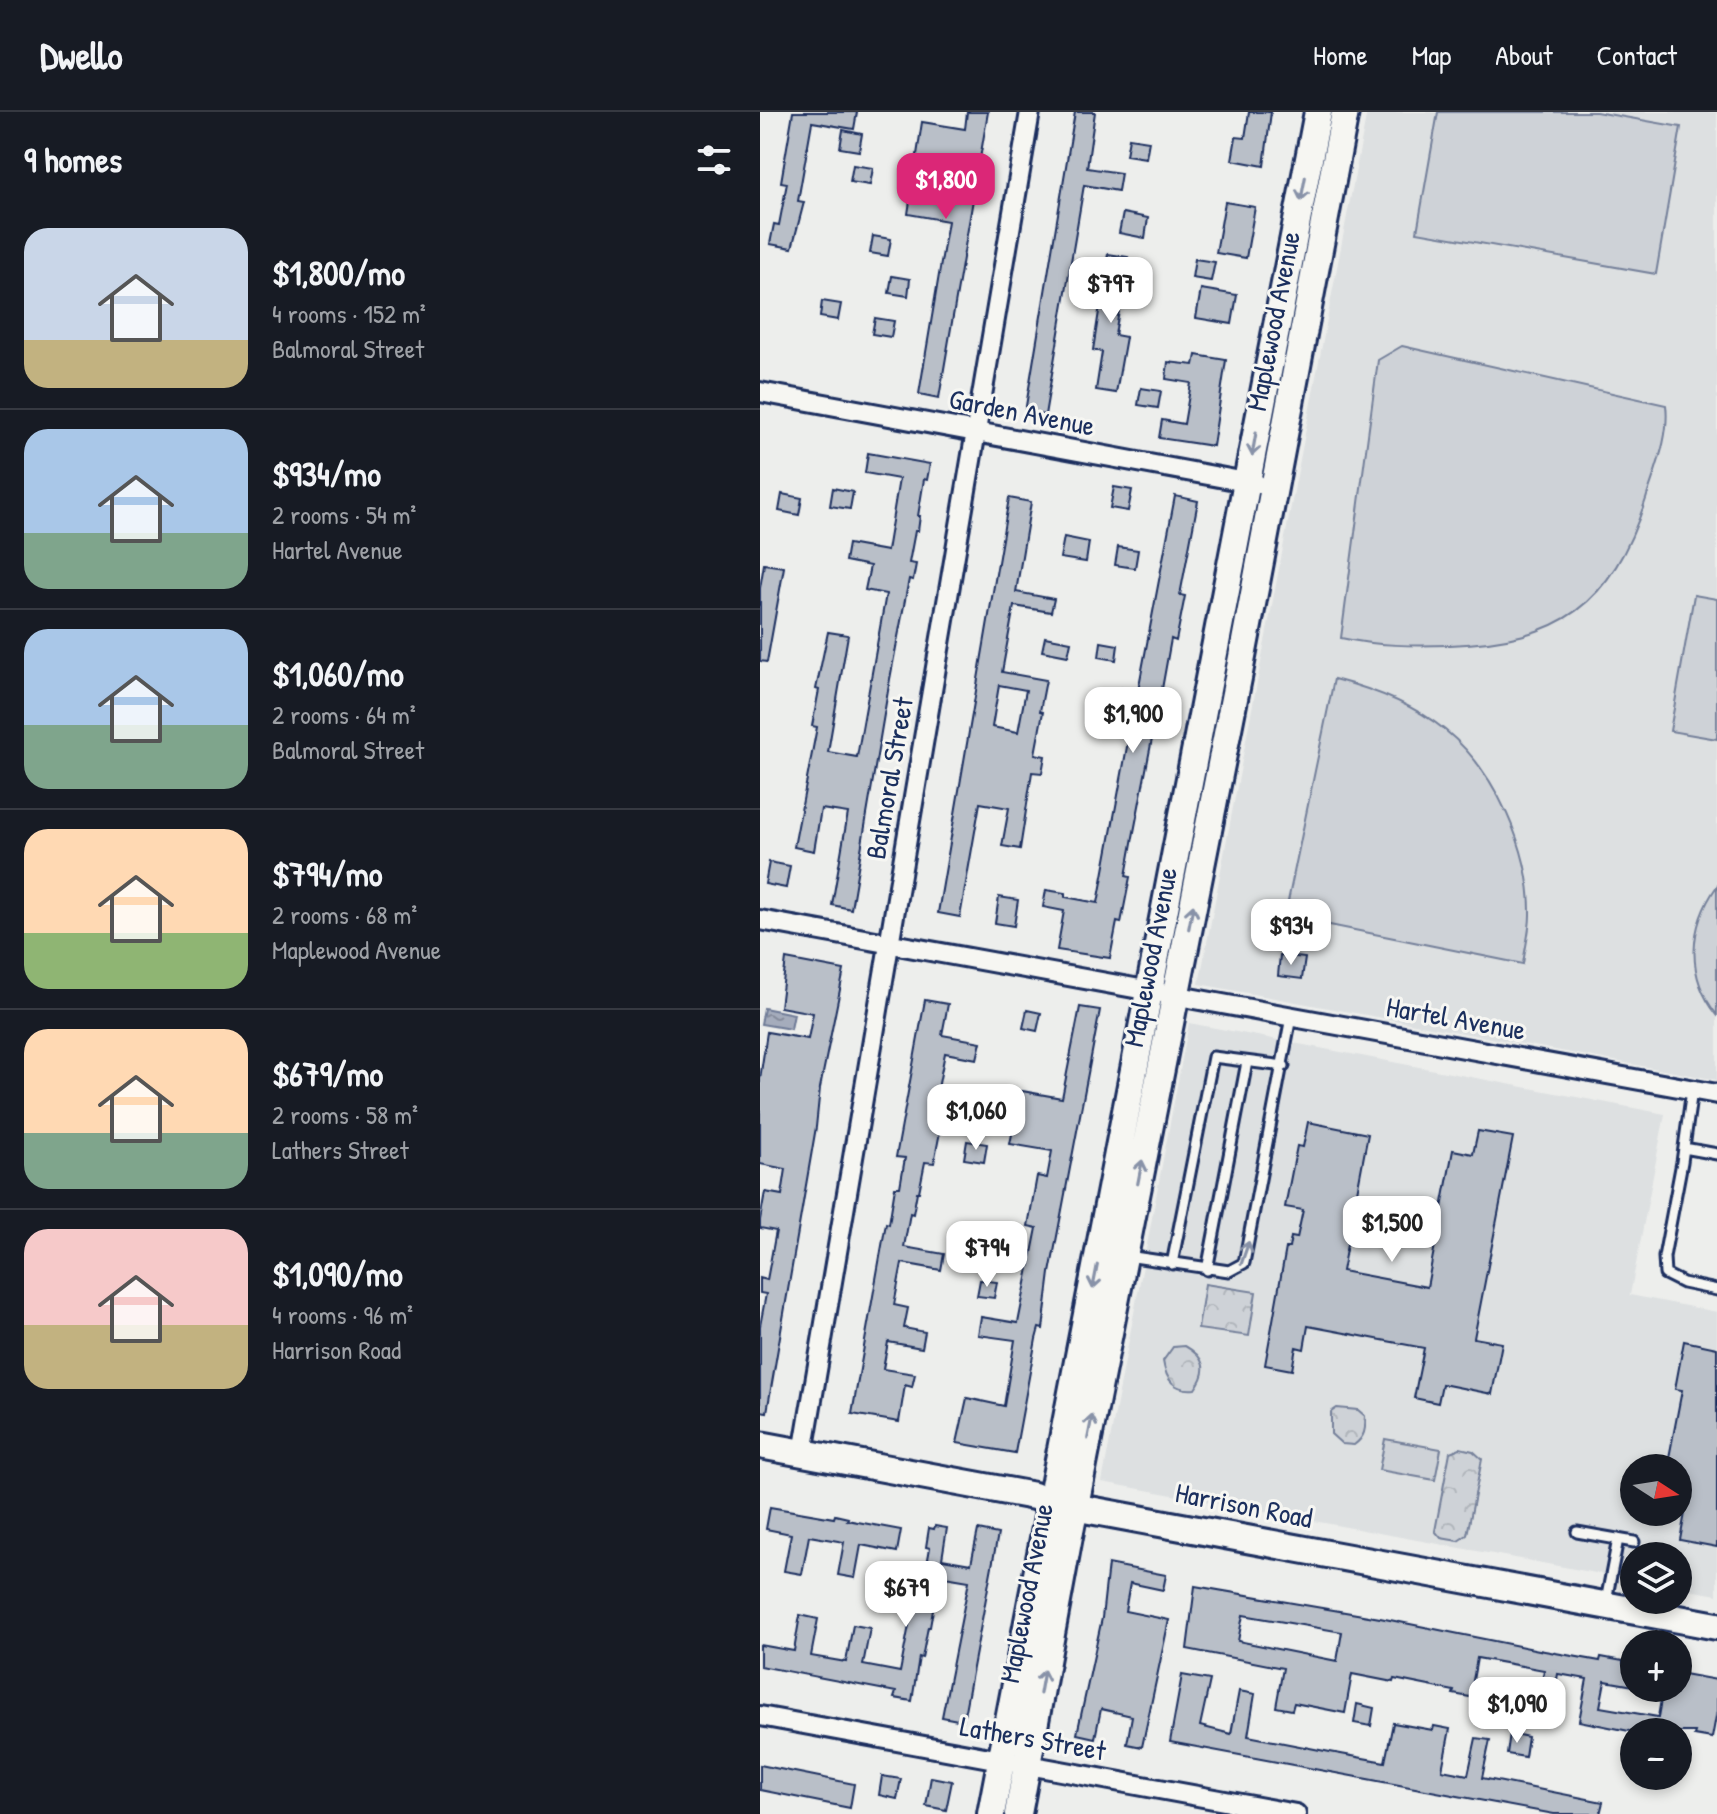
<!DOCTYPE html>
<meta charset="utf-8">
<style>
:root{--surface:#171b24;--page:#20242c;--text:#f1f3f6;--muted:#9ea1a6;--line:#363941;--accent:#db2777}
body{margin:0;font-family:"Patrick Hand",sans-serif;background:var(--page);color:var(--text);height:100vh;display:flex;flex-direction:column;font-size:30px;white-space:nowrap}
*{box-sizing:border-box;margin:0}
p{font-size:26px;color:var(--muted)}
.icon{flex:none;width:44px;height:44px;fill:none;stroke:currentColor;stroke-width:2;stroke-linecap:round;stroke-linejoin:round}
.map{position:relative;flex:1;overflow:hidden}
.drawer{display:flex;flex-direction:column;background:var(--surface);width:760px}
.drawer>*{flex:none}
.needle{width:52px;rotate:102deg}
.fabs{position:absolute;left:860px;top:1342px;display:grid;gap:16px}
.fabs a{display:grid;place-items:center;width:72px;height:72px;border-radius:50%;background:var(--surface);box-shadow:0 4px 12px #0003;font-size:40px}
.price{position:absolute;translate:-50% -68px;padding:0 18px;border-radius:16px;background:#fff;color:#222;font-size:26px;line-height:52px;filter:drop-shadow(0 2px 4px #0008)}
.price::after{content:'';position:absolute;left:50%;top:48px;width:24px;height:18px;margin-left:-12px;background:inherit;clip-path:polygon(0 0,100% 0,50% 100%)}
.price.selected{background:var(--accent);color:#fff}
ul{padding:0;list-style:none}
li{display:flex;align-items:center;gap:24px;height:200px;padding:0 24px}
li+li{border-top:2px solid var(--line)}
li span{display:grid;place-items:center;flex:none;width:224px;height:160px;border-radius:24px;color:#555}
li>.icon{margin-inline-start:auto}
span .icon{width:96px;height:96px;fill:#fffc;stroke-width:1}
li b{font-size:34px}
h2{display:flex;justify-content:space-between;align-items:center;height:96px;padding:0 24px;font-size:34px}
header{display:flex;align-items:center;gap:48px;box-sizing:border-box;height:112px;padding:0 40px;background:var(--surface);border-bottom:2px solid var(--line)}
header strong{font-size:38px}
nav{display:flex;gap:44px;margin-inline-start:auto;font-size:28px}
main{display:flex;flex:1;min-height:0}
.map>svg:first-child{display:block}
.built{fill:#dde0e1;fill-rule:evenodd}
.park{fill:url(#park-crowns);stroke:#74809a;stroke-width:2}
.pitch{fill:#ced2d7;stroke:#74809a;stroke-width:2}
.water{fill:url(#water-ripples);stroke:#6e7a96;stroke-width:2}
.building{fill:#b9bfc8;stroke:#1b2f5e;stroke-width:2;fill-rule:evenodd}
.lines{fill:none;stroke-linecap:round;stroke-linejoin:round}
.lane-casing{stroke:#1b2f5e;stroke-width:15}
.street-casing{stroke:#1b2f5e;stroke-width:24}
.secondary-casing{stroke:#1b2f5e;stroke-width:32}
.lane{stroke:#f6f6f2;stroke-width:9}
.street{stroke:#f6f6f2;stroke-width:18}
.secondary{stroke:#f6f6f2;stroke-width:26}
.oneway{stroke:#8892a8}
.labels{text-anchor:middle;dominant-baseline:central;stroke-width:6;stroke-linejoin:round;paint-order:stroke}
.street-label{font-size:28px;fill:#1b2f5e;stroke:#f6f6f2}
</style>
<header>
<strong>Dwello</strong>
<nav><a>Home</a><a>Map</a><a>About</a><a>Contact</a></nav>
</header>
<main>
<section class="drawer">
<h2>9 homes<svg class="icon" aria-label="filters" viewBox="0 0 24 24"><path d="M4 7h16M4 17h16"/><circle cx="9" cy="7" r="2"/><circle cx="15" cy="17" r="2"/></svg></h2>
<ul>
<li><span style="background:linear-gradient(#c9d6e8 70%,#c2b280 0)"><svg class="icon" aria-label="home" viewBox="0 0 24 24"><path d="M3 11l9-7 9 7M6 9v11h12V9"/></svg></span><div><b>$1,800/mo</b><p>4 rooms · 152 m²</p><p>Balmoral Street</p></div></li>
<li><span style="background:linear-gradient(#a9c7e8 65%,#7fa58c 0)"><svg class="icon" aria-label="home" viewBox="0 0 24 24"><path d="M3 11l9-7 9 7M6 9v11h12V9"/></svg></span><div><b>$934/mo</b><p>2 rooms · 54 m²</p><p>Hartel Avenue</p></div></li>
<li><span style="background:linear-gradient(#a9c7e8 60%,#7fa58c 0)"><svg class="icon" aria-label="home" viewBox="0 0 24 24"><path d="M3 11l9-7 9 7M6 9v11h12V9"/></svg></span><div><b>$1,060/mo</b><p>2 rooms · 64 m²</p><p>Balmoral Street</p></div></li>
<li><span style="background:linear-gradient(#ffd9b3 65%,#8fb573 0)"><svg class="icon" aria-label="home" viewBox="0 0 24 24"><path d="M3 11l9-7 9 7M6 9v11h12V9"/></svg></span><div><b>$794/mo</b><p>2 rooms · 68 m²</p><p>Maplewood Avenue</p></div></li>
<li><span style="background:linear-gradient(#ffd9b3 65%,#7fa58c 0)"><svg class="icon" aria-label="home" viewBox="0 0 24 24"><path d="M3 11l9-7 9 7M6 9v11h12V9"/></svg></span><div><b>$679/mo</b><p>2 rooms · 58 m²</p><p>Lathers Street</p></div></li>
<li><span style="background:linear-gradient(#f6c9c9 60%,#c2b280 0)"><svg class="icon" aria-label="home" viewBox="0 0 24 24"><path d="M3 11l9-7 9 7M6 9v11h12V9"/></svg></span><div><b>$1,090/mo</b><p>4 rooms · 96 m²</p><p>Harrison Road</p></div></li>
</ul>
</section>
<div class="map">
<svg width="957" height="1702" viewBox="0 0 957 1702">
<defs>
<pattern id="park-crowns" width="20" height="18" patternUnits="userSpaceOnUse" patternTransform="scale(2)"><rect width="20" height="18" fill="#ced2d7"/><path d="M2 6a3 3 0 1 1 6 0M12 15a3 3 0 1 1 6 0" fill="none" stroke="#b0b5bb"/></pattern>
<pattern id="water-ripples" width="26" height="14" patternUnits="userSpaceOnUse" patternTransform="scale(2)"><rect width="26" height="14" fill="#a5acbc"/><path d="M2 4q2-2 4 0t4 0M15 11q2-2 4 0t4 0" fill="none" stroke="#868c9c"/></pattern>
</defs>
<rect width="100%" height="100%" fill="#edeeec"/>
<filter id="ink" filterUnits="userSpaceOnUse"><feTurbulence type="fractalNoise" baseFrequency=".0125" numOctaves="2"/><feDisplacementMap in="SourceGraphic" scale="16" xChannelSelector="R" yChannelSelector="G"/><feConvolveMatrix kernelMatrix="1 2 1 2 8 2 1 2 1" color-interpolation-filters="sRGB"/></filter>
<g filter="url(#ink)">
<!-- built -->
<path class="built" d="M 607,0 L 957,0 L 957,968 L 439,872 Z
M 429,911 L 905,1002 L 870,1183 L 957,1200 L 957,1483 L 918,1476 L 918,1444 L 874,1444 L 874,1468 L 342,1370 ZM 874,1356 L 918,1356 L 918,1400 L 874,1400 Z"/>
<!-- park -->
<path class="park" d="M 445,1172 L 496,1180 L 489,1224 L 438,1217 Z
M 425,1234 C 445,1245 449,1258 435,1277 C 414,1279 406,1268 403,1249 L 413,1235 Z
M 577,1296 L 598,1298 L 605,1304 C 606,1317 605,1325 594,1333 L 582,1332 L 571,1322 L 571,1300 Z
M 700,1336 L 713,1339 L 722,1347 L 707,1423 L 698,1429 L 681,1426 L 675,1419 L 690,1340 Z"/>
<!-- pitch -->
<path class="pitch" d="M 678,0 L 836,0 L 921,15 L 896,162 L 657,120 Z
M 642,234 L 906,293 C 910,324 895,358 886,387 C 851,494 800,529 690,533 C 653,534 617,534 581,526 L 618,248 Z
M 934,483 L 957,487 L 957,627 L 910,619 Z
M 574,567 C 613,577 653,592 685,618 C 736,659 771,739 770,803 C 770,819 765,836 763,852 L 525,804 Z
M 957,774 L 957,903 C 925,863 929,814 957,774 Z
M 625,1327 L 681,1337 L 675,1368 L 619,1358 Z"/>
<!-- water -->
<path class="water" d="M 4,896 L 34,902 L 31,917 L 1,912 Z"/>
<!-- building -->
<path class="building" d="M 33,0 L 97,0 L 94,17 L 52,10 L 38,89 L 44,90 L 32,136 L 10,132 L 14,112 L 19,113 L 27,71 L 21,70 Z
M 207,0 L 228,0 L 179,286 L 159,282 L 188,109 L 148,102 L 162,10 L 205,17 Z
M 315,0 L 335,0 L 327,56 L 361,61 L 358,79 L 324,73 L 285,303 L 265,300 Z
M 489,0 L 511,0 L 504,54 L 472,48 L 476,25 L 485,26 Z
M 83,18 L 102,22 L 99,39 L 80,36 Z
M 369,26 L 389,29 L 386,46 L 366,43 Z
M 93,53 L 113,56 L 110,73 L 90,70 Z
M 465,90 L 495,95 L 486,146 L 456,141 Z
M 363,101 L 388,106 L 385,126 L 359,121 Z
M 113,124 L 131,127 L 128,144 L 110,141 Z
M 348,142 L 368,145 L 355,223 L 366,225 L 356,281 L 336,278 L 342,240 L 333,238 Z
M 435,147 L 455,150 L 451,169 L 432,166 Z
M 132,164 L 150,167 L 148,184 L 129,181 Z
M 441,177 L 477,183 L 472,212 L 436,206 Z
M 62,189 L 81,192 L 78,208 L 60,205 Z
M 115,206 L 134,209 L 131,225 L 112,222 Z
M 436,243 L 466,248 L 453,334 L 399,326 L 402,308 L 424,312 L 431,271 L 406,267 L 408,250 L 434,253 Z
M 381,276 L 401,279 L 398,296 L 378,293 Z
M 108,341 L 170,352 L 167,368 L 164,367 L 158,404 L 160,404 L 158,419 L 155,419 L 149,451 L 156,452 L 153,468 L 149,467 L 130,567 L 91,797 L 72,793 L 88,701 L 61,697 L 54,739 L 34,735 L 57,615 L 52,614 L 59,578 L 56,577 L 68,520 L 88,523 L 68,640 L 97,645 L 126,482 L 105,478 L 110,454 L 85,449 L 88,432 L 127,439 L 139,367 L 105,361 Z
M 354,375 L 372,378 L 368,399 L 350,396 Z
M 73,376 L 93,380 L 90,397 L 70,394 Z
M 22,382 L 42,386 L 39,403 L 19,399 Z
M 415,384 L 438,389 L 420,483 L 425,484 L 416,529 L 411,527 L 409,538 L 402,577 L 406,578 L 404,591 L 400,590 L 397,601 L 373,725 L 366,764 L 370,765 L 361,811 L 357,810 L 350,846 L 297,838 L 304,799 L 283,795 L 286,778 L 305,781 L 305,785 L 338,791 L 374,597 L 359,594 L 362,576 L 378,579 Z
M 249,386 L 271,390 L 256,480 L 294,487 L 291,500 L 254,494 L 242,560 L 286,568 L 280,599 L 283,600 L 275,642 L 285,644 L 282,661 L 272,660 L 260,737 L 242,734 L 249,696 L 220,691 L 200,805 L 178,801 ZM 239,573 L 266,578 L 258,620 L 232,615 Z
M 304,425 L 329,430 L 326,450 L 300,446 Z
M 358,435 L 378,438 L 375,456 L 355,453 Z
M 4,452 L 24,455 L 7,550 L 0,549 L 0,476 Z
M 285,525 L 311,530 L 308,544 L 282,539 Z
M 341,530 L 358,533 L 356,548 L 339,545 Z
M 331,593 L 347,595 L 345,611 L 329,609 Z
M 9,750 L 30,754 L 26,776 L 5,772 Z
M 239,785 L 258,788 L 254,814 L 235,811 Z
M 520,843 L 545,846 L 542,867 L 518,864 Z
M 26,847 L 84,858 L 60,976 L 56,1015 L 7,1300 L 0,1299 L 0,1214 L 6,1182 L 0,1181 L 0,1166 L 7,1168 L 16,1119 L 0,1116 L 0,1108 L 5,1080 L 22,1083 L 26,1057 L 0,1052 L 0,967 L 7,920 L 48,927 L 53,901 L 20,895 Z
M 165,888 L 188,892 L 182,923 L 221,930 L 217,947 L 185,941 L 174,997 L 184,999 L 174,1051 L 165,1050 L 159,1080 L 157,1080 L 153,1102 L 150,1101 L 144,1135 L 184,1142 L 181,1158 L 142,1151 L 134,1193 L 148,1196 L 144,1216 L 165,1220 L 162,1236 L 128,1230 L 123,1257 L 155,1262 L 152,1275 L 145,1273 L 139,1310 L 92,1302 L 126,1111 L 129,1112 L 135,1075 L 140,1075 L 145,1046 L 136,1045 Z
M 320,895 L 340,898 L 290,1161 L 283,1217 L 279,1216 L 276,1227 L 255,1341 L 197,1331 L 207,1286 L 244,1294 L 255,1228 L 218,1223 L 221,1205 L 258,1211 L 277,1116 L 268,1114 L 277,1064 L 287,1066 L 292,1039 L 250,1032 L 254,1012 L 257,1012 L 262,979 L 302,986 Z
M 267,898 L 281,901 L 277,919 L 263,916 Z
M 548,1010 L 608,1022 L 582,1159 L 667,1175 L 693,1038 L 713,1042 L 718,1019 L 753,1025 L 714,1226 L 742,1231 L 732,1282 L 682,1272 L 678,1291 L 654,1286 L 664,1236 L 548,1214 L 544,1237 L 536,1235 L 532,1258 L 505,1253 L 526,1136 L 529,1136 L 531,1125 L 537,1126 L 543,1098 L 525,1095 L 537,1034 L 543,1035 Z
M 207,1029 L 227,1032 L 224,1050 L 204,1047 Z
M 220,1168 L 237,1170 L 234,1186 L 217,1184 Z
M 924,1229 L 957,1236 L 957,1435 L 920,1428 L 925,1401 L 918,1400 L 918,1356 L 907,1356 L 922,1278 L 915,1277 Z
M 10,1395 L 74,1406 L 75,1403 L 88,1406 L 87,1408 L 141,1418 L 137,1440 L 101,1433 L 95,1466 L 78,1463 L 84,1430 L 49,1424 L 42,1462 L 24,1459 L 31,1422 L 6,1417 Z
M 175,1414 L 187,1416 L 182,1447 L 211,1452 L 218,1418 L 238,1422 L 203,1609 L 182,1605 L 209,1469 L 179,1464 L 170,1515 L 168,1515 L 162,1546 L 159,1545 L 152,1589 L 134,1586 L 136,1580 L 0,1554 L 0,1533 L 34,1539 L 40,1503 L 58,1507 L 51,1544 L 86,1550 L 93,1513 L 110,1516 L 103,1553 L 140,1560 L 155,1482 L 121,1475 L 125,1455 L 165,1463 L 170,1436 L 166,1435 L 169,1416 L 174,1417 Z
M 348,1452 L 406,1463 L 403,1478 L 370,1471 L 365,1499 L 409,1508 L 382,1635 L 367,1632 L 372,1604 L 341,1597 L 335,1626 L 317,1622 L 342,1506 Z
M 435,1474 L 620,1506 L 779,1538 L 840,1549 L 841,1545 L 863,1549 L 863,1552 L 874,1554 L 874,1574 L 845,1569 L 840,1595 L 898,1605 L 903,1576 L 918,1576 L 918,1561 L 957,1568 L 957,1599 L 952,1626 L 934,1623 L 935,1620 L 874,1620 L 819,1609 L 827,1567 L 798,1562 L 790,1605 L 776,1602 L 784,1558 L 717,1546 L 710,1585 L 693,1582 L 694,1579 L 634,1567 L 633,1570 L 592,1562 L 585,1601 L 534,1591 L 532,1598 L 516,1595 L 523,1556 L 427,1537 ZM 483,1503 L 582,1520 L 577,1549 L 478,1529 Z
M 422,1563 L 450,1568 L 440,1614 L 471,1622 L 479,1579 L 495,1582 L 488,1624 L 570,1640 L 625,1650 L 633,1611 L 673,1618 L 674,1614 L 690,1617 L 682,1658 L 708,1663 L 716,1626 L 730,1628 L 722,1666 L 843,1690 L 840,1702 L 794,1702 L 410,1630 Z
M 597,1592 L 614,1596 L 611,1614 L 594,1611 Z
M 750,1621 L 768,1625 L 765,1645 L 747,1642 Z
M 0,1653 L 94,1672 L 90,1696 L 0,1678 Z
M 122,1664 L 141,1667 L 137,1687 L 119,1683 Z
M 171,1665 L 192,1669 L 186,1698 L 166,1694 Z"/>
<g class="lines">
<defs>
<path id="lane" d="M 932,978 L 922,1050 L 904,1145 L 905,1162 L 923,1171 L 957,1178
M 924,1036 L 957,1042
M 367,1144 L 469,1159 L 484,1151 L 531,905
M 412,1152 L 453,945 L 524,954
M 447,1158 L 487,950
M 817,1420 L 874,1430
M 846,1489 L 858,1427"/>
<path id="street" d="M 0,280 L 497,372
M 0,808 L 957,982
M 43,1341 L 270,0
M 0,1604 L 536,1702"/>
<path id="secondary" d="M 0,1333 L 274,1384 L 292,1391 L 957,1514
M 231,1702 L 558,0
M 258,1702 L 309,1424 L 479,561 L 585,0"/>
</defs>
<!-- lane casing -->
<use href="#lane" class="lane-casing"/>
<!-- street casing -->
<use href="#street" class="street-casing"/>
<!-- secondary casing -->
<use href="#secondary" class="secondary-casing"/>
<!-- lane -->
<use href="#lane" class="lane"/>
<!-- street -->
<use href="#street" class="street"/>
<!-- secondary -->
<use href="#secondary" class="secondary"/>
</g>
<!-- one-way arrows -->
<defs><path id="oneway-shaft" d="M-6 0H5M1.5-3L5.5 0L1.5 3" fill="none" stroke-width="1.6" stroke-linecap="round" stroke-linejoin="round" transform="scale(2)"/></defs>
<g class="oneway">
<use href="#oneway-shaft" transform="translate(543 77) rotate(101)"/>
<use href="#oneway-shaft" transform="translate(494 332) rotate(100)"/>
<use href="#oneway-shaft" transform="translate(431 805) rotate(-79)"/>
<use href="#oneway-shaft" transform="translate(380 1060) rotate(-79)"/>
<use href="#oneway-shaft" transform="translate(485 1141) rotate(-71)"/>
<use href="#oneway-shaft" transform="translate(335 1165) rotate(101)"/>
<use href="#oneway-shaft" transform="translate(330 1315) rotate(-79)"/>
<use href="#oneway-shaft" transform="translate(282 1570) rotate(-80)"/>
</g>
</g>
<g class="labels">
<!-- street labels -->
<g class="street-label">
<text transform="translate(513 209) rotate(-79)">Maplewood Avenue</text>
<text transform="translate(262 300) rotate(11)">Garden Avenue</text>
<text transform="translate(129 666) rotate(-80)">Balmoral Street</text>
<text transform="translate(390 845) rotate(-79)">Maplewood Avenue</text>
<text transform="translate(696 906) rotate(10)">Hartel Avenue</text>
<text transform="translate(484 1393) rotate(11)">Harrison Road</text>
<text transform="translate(266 1481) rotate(-79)">Maplewood Avenue</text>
<text transform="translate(273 1626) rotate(10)">Lathers Street</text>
</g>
</g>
</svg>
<div class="fabs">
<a><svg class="needle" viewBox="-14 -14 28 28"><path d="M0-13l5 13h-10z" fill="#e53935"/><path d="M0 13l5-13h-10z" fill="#9ea1a6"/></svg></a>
<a><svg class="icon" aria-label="layers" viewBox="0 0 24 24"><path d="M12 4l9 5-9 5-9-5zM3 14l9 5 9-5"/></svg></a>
<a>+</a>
<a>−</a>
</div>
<b class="price selected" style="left:186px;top:109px">$1,800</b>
<b class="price" style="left:351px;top:213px">$797</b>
<b class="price" style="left:373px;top:643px">$1,900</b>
<b class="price" style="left:531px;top:855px">$934</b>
<b class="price" style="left:216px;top:1040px">$1,060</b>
<b class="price" style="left:632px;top:1152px">$1,500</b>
<b class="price" style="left:227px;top:1177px">$794</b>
<b class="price" style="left:146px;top:1517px">$679</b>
<b class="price" style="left:757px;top:1633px">$1,090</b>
</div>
</main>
